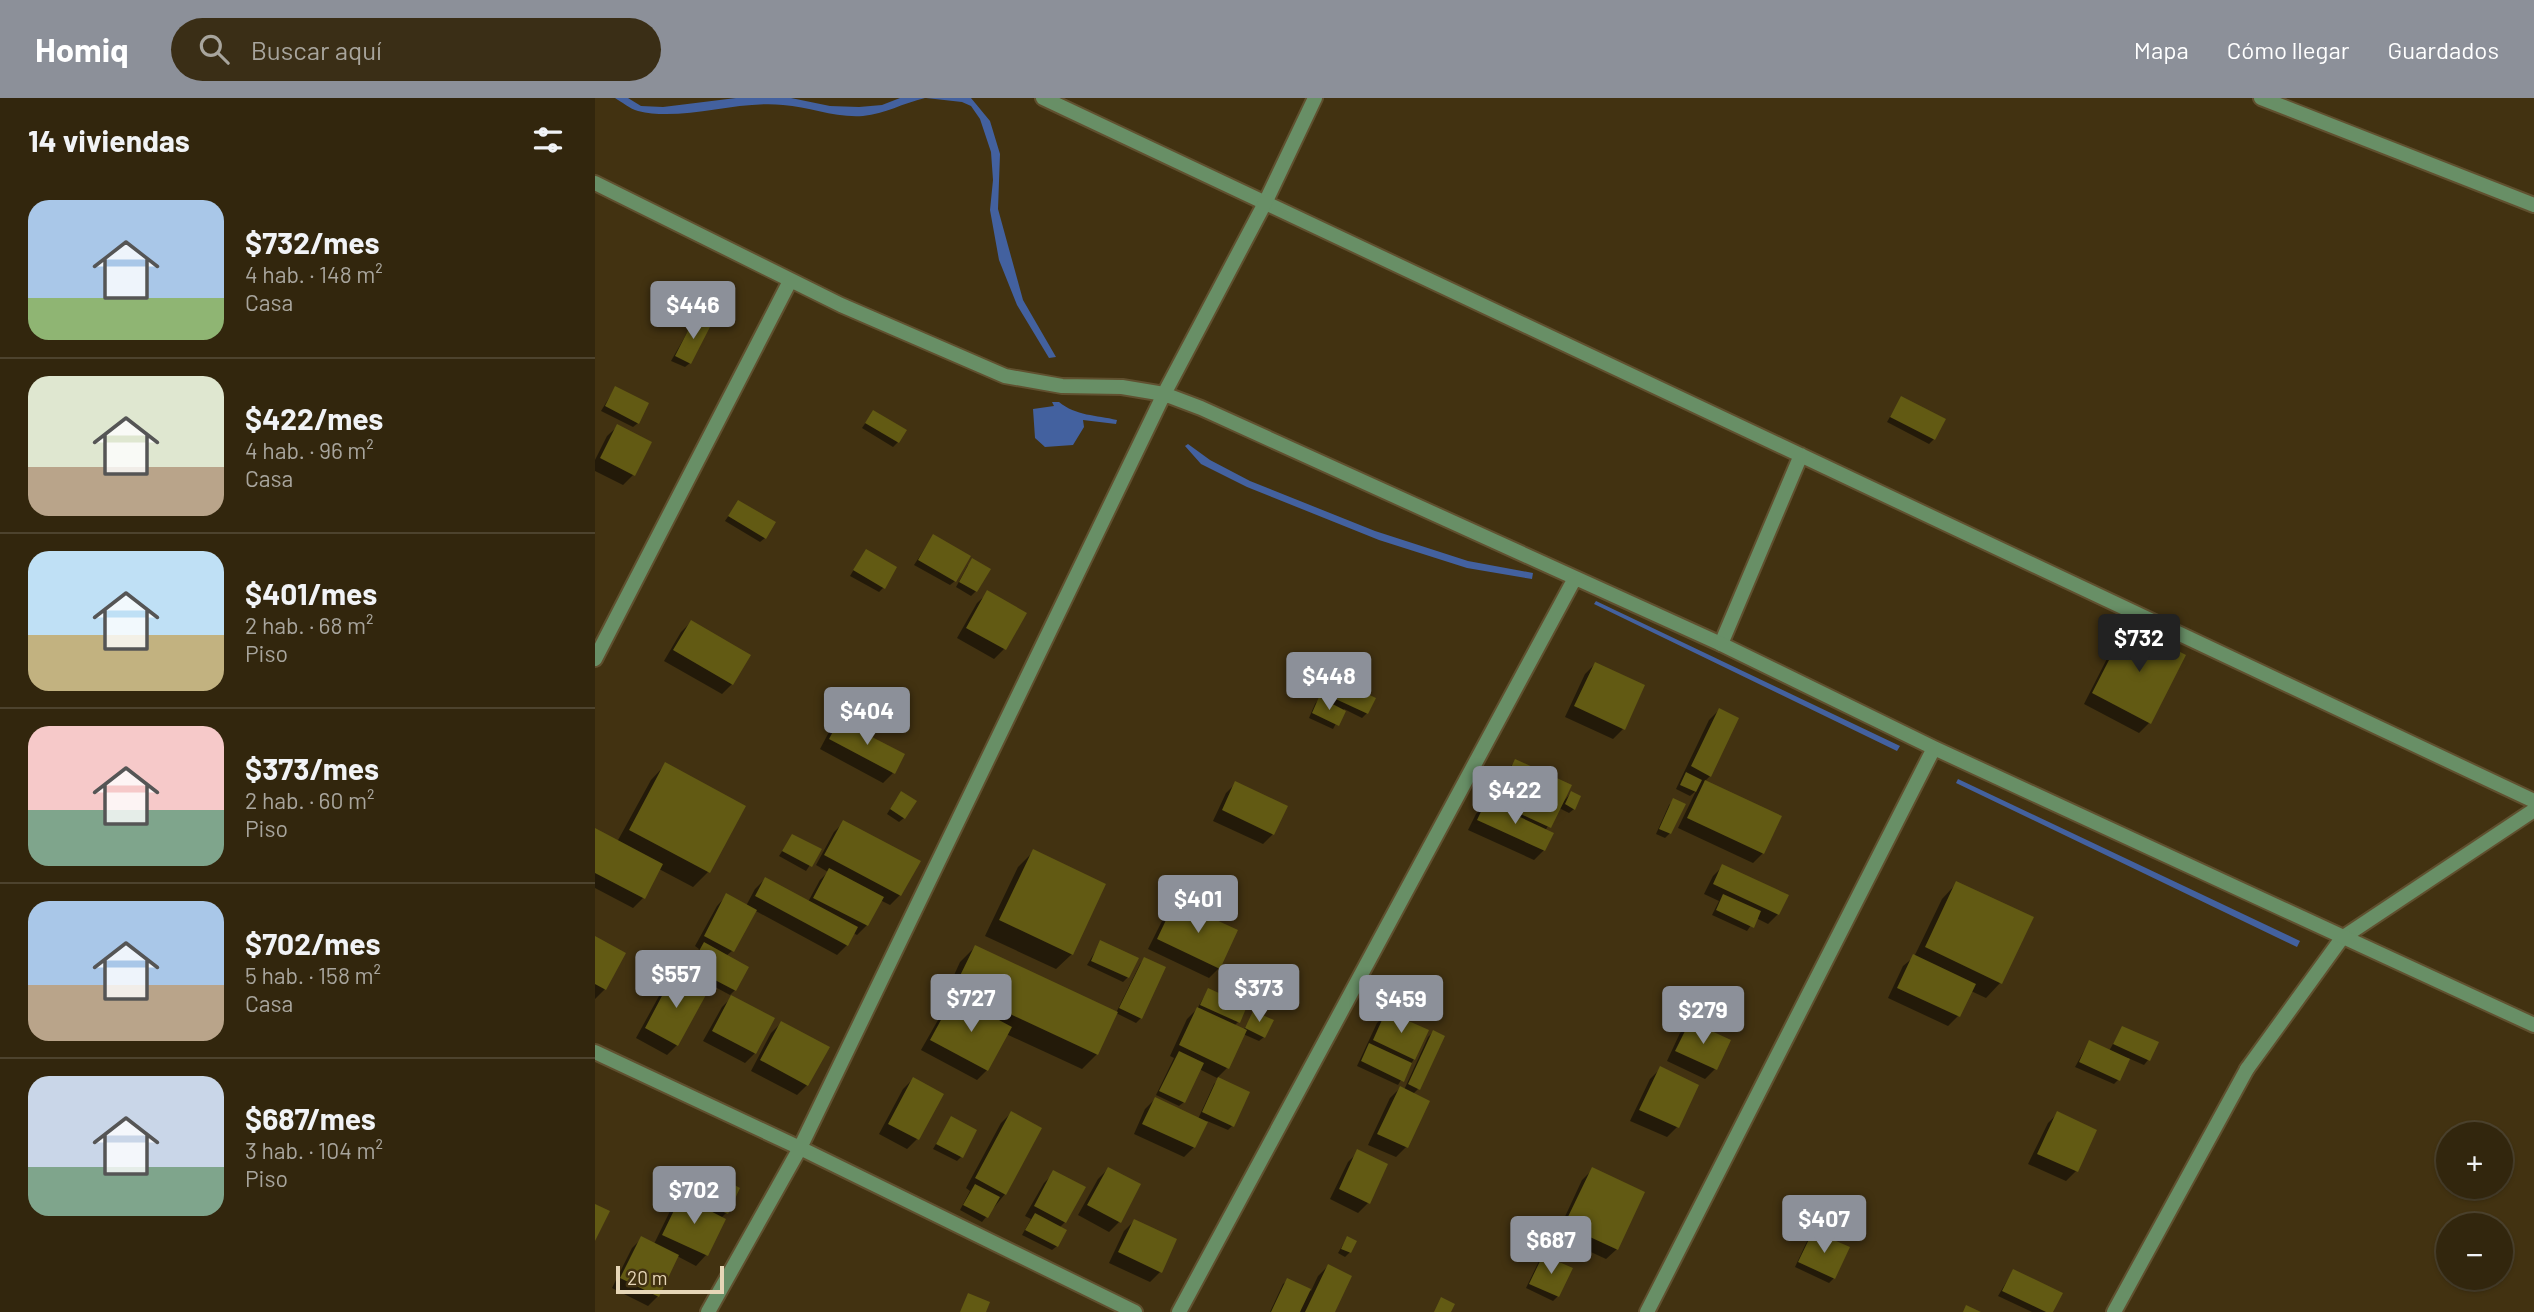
<!DOCTYPE html>
<html lang="es">
<meta charset="utf-8">
<style>
:root{--surface:#32260d;--page:#3a2e16;--text:#f1f3f6;--muted:#a8a59d;--line:#4d432e;--accent:#8c9099}
body{margin:0;font-family:Barlow,sans-serif;background:var(--page);color:var(--text);height:100vh;display:flex;flex-direction:column;font-size:26px;white-space:nowrap}
*{box-sizing:border-box;margin:0}
p{font-size:23px;color:var(--muted)}
.icon{flex:none;width:38px;height:38px;fill:none;stroke:currentColor;stroke-width:2;stroke-linecap:round;stroke-linejoin:round}
.map{position:relative;flex:1;overflow:hidden}
.details{display:flex;flex-direction:column;background:var(--surface);width:595px}
.details>*{flex:none}
.buttons{position:absolute;left:1841px;top:1024px;display:grid;gap:14px}
.buttons a{display:grid;place-items:center;width:77px;height:77px;border-radius:50%;background:var(--surface);box-shadow:0 2px 5px #0004,0 0 0 2px var(--line);font-size:35px}
.scale{position:absolute;left:21px;bottom:18px;width:108px;box-sizing:border-box;padding-left:7px;border:4px solid #e6d6b7;border-top:0;font-size:19px;line-height:24px;white-space:nowrap;color:#e6d6b7;-webkit-text-stroke:5px #423211;paint-order:stroke}
.price{position:absolute;translate:-50% -60px;padding:0 16px;border-radius:7px;background:var(--accent);color:#fff;font-size:23px;line-height:46px;filter:drop-shadow(0 2px 4px #0008)}
.price::after{content:'';position:absolute;left:50%;top:42px;width:21px;height:16px;margin-left:-10px;background:inherit;clip-path:polygon(0 0,100% 0,50% 100%)}
.price.current{background:#222;color:#fff}
ul{padding:0;list-style:none}
li{display:flex;align-items:center;gap:21px;height:175px;padding:0 28px}
li+li{border-top:2px solid var(--line)}
li span{display:grid;place-items:center;flex:none;width:196px;height:140px;border-radius:21px;color:#555}
li>.icon{margin-inline-start:auto}
span .icon{width:84px;height:84px;fill:#fffc;stroke-width:1}
li b{font-size:30px}
h2{display:flex;justify-content:space-between;align-items:center;height:84px;padding:0 28px;font-size:30px}
header{display:flex;align-items:center;gap:42px;box-sizing:border-box;height:98px;padding:0 35px;background:var(--accent);color:#fff}
header strong{font-size:33px}
nav{display:flex;gap:38px;margin-inline-start:auto;font-size:24px}
.search{width:490px;height:63px;background:var(--page);display:flex;align-items:center;gap:18px;box-sizing:border-box;padding:0 24px;border-radius:38px;color:var(--muted);font-size:26px}
main{display:flex;flex:1;min-height:0}
.map>svg:first-child{display:block}
.water{fill:#43619f}
.shadow{fill:#0007}
.building{fill:#625a13}
.lines{fill:none;stroke-linecap:round;stroke-linejoin:round}
.lane-casing{stroke:#60502f;stroke-width:18}
.street-casing{stroke:#60502f;stroke-width:18}
.lane{stroke:#688f66;stroke-width:14}
.street{stroke:#688f66;stroke-width:14}
</style>
<header>
<strong>Homiq</strong>
<div class="search"><svg class="icon" aria-label="search" viewBox="0 0 24 24"><circle cx="10" cy="10" r="6"/><path d="M15 15l6 6"/></svg>Buscar aquí</div>
<nav><a>Mapa</a><a>Cómo llegar</a><a>Guardados</a></nav>
</header>
<main>
<section class="details">
<h2>14 viviendas<svg class="icon" aria-label="filters" viewBox="0 0 24 24"><path d="M4 7h16M4 17h16"/><circle cx="9" cy="7" r="2"/><circle cx="15" cy="17" r="2"/></svg></h2>
<ul>
<li><span style="background:linear-gradient(#a9c7e8 70%,#8fb573 0)"><svg class="icon" aria-label="home" viewBox="0 0 24 24"><path d="M3 11l9-7 9 7M6 9v11h12V9"/></svg></span><div><b>$732/mes</b><p>4 hab. · 148 m²</p><p>Casa</p></div></li>
<li><span style="background:linear-gradient(#dfe7d0 65%,#b9a48a 0)"><svg class="icon" aria-label="home" viewBox="0 0 24 24"><path d="M3 11l9-7 9 7M6 9v11h12V9"/></svg></span><div><b>$422/mes</b><p>4 hab. · 96 m²</p><p>Casa</p></div></li>
<li><span style="background:linear-gradient(#bfe0f5 60%,#c2b280 0)"><svg class="icon" aria-label="home" viewBox="0 0 24 24"><path d="M3 11l9-7 9 7M6 9v11h12V9"/></svg></span><div><b>$401/mes</b><p>2 hab. · 68 m²</p><p>Piso</p></div></li>
<li><span style="background:linear-gradient(#f6c9c9 60%,#7fa58c 0)"><svg class="icon" aria-label="home" viewBox="0 0 24 24"><path d="M3 11l9-7 9 7M6 9v11h12V9"/></svg></span><div><b>$373/mes</b><p>2 hab. · 60 m²</p><p>Piso</p></div></li>
<li><span style="background:linear-gradient(#a9c7e8 60%,#b9a48a 0)"><svg class="icon" aria-label="home" viewBox="0 0 24 24"><path d="M3 11l9-7 9 7M6 9v11h12V9"/></svg></span><div><b>$702/mes</b><p>5 hab. · 158 m²</p><p>Casa</p></div></li>
<li><span style="background:linear-gradient(#c9d6e8 65%,#7fa58c 0)"><svg class="icon" aria-label="home" viewBox="0 0 24 24"><path d="M3 11l9-7 9 7M6 9v11h12V9"/></svg></span><div><b>$687/mes</b><p>3 hab. · 104 m²</p><p>Piso</p></div></li>
</ul>
</section>
<div class="map">
<svg width="1939" height="1214" viewBox="0 0 1939 1214">
<rect width="100%" height="100%" fill="#423211"/>
<!-- water -->
<path class="water" d="M 20,0 L 33,0 L 46,8 L 68,9 L 141,0 L 196,0 L 235,8 L 264,9 L 287,7 L 305,0 L 330,0 C 308,5 290,16 268,18 C 240,20 215,9 188,7 C 142,2 87,24 43,13 C 35,11 27,4 20,0 Z
M 331,0 L 376,0 L 395,23 L 405,56 L 403,111 L 428,202 L 461,259 L 454,260 L 422,207 L 404,162 L 395,112 L 398,82 L 396,54 L 385,21 L 376,8 L 367,4 Z
M 457,304 L 464,304 C 481,318 501,317 522,322 L 521,326 L 488,322 L 489,329 L 478,347 L 450,349 L 440,340 L 438,311 L 459,308 Z
M 593,346 L 615,362 L 655,383 L 780,433 L 873,463 L 938,475 L 937,481 L 872,470 L 784,442 L 652,389 L 606,366 L 590,348 Z
M 1001,503 L 1305,648 L 1302,653 L 999,506 Z
M 1363,681 L 1705,843 L 1702,849 L 1361,685 Z"/>
<!-- shadow -->
<path class="shadow" d="M 100,221 L 95,265 L 90,269 L 76,263 Z
M 20,290 L 43,325 L 38,329 L 6,313 Z
M 1306,300 L 1339,341 L 1334,346 L 1292,324 Z
M 278,314 L 303,344 L 298,349 L 267,330 Z
M 23,328 L 38,377 L 28,387 L 0,373 L 0,362 L 12,338 Z
M 143,404 L 170,440 L 165,444 L 130,423 Z
M 338,438 L 360,483 L 355,487 L 319,467 Z
M 267,458 L 289,489 L 284,494 L 255,478 Z
M 373,467 L 381,493 L 376,498 L 361,489 Z
M 393,495 L 430,516 L 409,551 L 399,561 L 362,540 L 382,505 Z
M 96,524 L 154,558 L 137,586 L 127,596 L 69,563 L 86,534 Z
M 1533,529 L 1554,625 L 1544,635 L 1489,606 L 1523,539 Z
M 1000,566 L 1028,631 L 1018,641 L 970,619 L 990,576 Z
M 727,577 L 772,615 L 767,620 L 749,611 L 738,631 L 714,620 L 720,606 L 725,600 L 716,596 Z
M 1124,612 L 1115,678 L 1109,684 L 1185,719 L 1168,755 L 1158,765 L 1083,730 L 1101,693 L 1095,698 L 1081,691 L 1114,622 Z
M 244,624 L 298,675 L 288,685 L 225,651 L 234,634 Z
M 921,663 L 967,705 L 976,695 L 979,711 L 974,715 L 964,710 L 950,733 L 949,752 L 939,762 L 873,732 L 881,716 L 891,705 L 895,707 L 911,673 Z
M 71,666 L 113,774 L 98,789 L 64,771 L 48,800 L 38,810 L 0,790 L 0,732 L 22,744 L 56,682 Z
M 641,685 L 678,736 L 668,746 L 618,723 L 631,695 Z
M 302,700 L 309,720 L 304,724 L 292,716 Z
M 1079,702 L 1075,735 L 1070,740 L 1061,736 L 1074,707 Z
M 249,724 L 305,797 L 295,807 L 285,802 L 272,827 L 262,837 L 258,835 L 252,847 L 242,857 L 159,812 L 137,853 L 131,858 L 140,892 L 135,897 L 92,874 L 104,851 L 100,848 L 122,808 L 132,797 L 151,808 L 160,791 L 170,781 L 213,804 L 225,782 L 233,774 L 221,767 L 239,734 Z
M 197,738 L 225,752 L 211,773 L 184,758 Z
M 438,754 L 477,856 L 461,871 L 390,838 L 423,769 Z
M 1128,768 L 1183,816 L 1173,826 L 1161,820 L 1152,833 L 1117,817 L 1124,803 L 1109,796 L 1118,778 Z
M 1362,785 L 1406,884 L 1391,900 L 1376,893 L 1363,918 L 1353,928 L 1293,900 L 1308,868 L 1319,859 L 1347,801 Z
M 581,805 L 624,870 L 614,880 L 553,851 L 571,815 Z
M 0,840 L 10,891 L 0,901 Z
M 506,844 L 533,879 L 528,884 L 492,867 Z
M 380,849 L 502,956 L 487,971 L 411,936 L 392,972 L 382,982 L 326,952 L 351,908 L 346,906 L 365,864 Z
M 549,861 L 546,920 L 541,925 L 521,915 L 545,866 Z
M 79,879 L 82,947 L 72,957 L 41,940 L 69,889 Z
M 613,892 L 643,924 L 639,928 L 648,933 L 659,915 L 669,939 L 664,943 L 648,936 L 632,970 L 622,980 L 604,971 L 589,1004 L 584,1008 L 561,997 L 579,960 L 575,958 L 592,921 L 602,911 Z
M 137,899 L 178,921 L 160,955 L 150,965 L 108,943 L 127,909 Z
M 792,915 L 819,961 L 803,987 L 762,968 L 782,925 Z
M 186,925 L 212,987 L 202,997 L 156,973 L 176,935 Z
M 1095,925 L 1120,971 L 1110,981 L 1072,963 L 1085,935 Z
M 1527,930 L 1553,962 L 1549,967 L 1533,960 L 1523,982 L 1519,986 L 1480,969 L 1494,944 L 1514,953 Z
M 838,934 L 823,991 L 818,996 L 833,1004 L 811,1049 L 801,1059 L 773,1047 L 795,1000 L 805,990 L 809,992 L 833,939 Z
M 1065,971 L 1102,987 L 1082,1029 L 1072,1039 L 1035,1023 L 1055,981 Z
M 318,981 L 347,996 L 322,1041 L 312,1051 L 284,1036 L 308,991 Z
M 624,981 L 637,1028 L 633,1032 L 612,1023 L 599,1049 L 589,1059 L 539,1036 L 550,1011 L 560,1001 L 603,1021 L 619,986 Z
M 416,1015 L 410,1096 L 387,1124 L 365,1112 L 375,1093 L 371,1090 L 406,1025 Z
M 1463,1015 L 1500,1032 L 1481,1073 L 1471,1083 L 1433,1066 L 1453,1025 Z
M 356,1021 L 366,1059 L 362,1063 L 338,1051 Z
M 763,1054 L 773,1105 L 763,1115 L 735,1101 L 753,1064 Z
M 513,1071 L 524,1124 L 514,1134 L 483,1117 L 503,1081 Z
M 997,1072 L 1022,1151 L 1011,1161 L 961,1138 L 987,1082 Z
M 459,1075 L 488,1090 L 470,1124 L 464,1130 L 462,1148 L 457,1152 L 427,1137 L 436,1121 L 430,1118 L 449,1085 Z
M 122,1081 L 143,1091 L 131,1115 L 126,1120 L 129,1121 L 111,1157 L 101,1168 L 82,1158 L 63,1198 L 53,1208 L 17,1190 L 37,1150 L 47,1140 L 59,1146 L 76,1111 L 87,1101 L 93,1088 L 97,1083 L 115,1091 Z
M 539,1123 L 565,1174 L 555,1184 L 514,1165 L 529,1133 Z
M 1218,1135 L 1239,1180 L 1234,1185 L 1200,1169 L 1214,1139 Z
M 752,1140 L 755,1154 L 750,1159 L 743,1155 Z
M 948,1159 L 963,1198 L 958,1203 L 931,1190 L 944,1163 Z
M 733,1168 L 738,1214 L 675,1214 L 688,1186 L 693,1182 L 716,1193 L 723,1178 Z
M 1418,1173 L 1456,1214 L 1437,1214 L 1403,1198 Z"/>
<!-- building -->
<path class="building" d="M 100,219 L 116,227 L 96,266 L 80,258 Z
M 20,288 L 54,305 L 44,326 L 10,308 Z
M 1306,298 L 1351,321 L 1340,342 L 1295,319 Z
M 278,312 L 312,332 L 304,345 L 270,325 Z
M 22,326 L 57,344 L 40,378 L 5,360 Z
M 143,402 L 181,424 L 171,441 L 133,418 Z
M 338,436 L 376,458 L 361,484 L 323,462 Z
M 271,451 L 302,469 L 290,491 L 258,472 Z
M 377,460 L 396,471 L 382,494 L 364,484 Z
M 392,492 L 432,515 L 411,552 L 371,530 Z
M 96,522 L 156,557 L 138,587 L 78,552 Z
M 1532,527 L 1591,557 L 1556,626 L 1497,595 Z
M 1000,564 L 1050,587 L 1030,632 L 979,608 Z
M 727,575 L 781,600 L 773,616 L 719,591 Z
M 724,599 L 751,613 L 744,628 L 717,615 Z
M 1124,610 L 1144,620 L 1116,679 L 1096,668 Z
M 244,622 L 310,656 L 300,676 L 234,641 Z
M 920,661 L 977,687 L 956,730 L 900,704 Z
M 70,664 L 151,708 L 115,775 L 34,732 Z
M 1091,674 L 1107,682 L 1101,694 L 1085,687 Z
M 1110,682 L 1187,718 L 1169,756 L 1092,720 Z
M 640,683 L 693,708 L 679,737 L 627,712 Z
M 306,693 L 322,703 L 310,721 L 295,711 Z
M 976,693 L 986,698 L 980,712 L 970,706 Z
M 1078,700 L 1091,706 L 1076,736 L 1064,731 Z
M 891,703 L 959,735 L 950,753 L 882,722 Z
M 248,722 L 326,763 L 306,798 L 229,757 Z
M 0,730 L 68,766 L 50,801 L 0,775 Z
M 197,736 L 227,751 L 217,769 L 187,753 Z
M 438,751 L 511,786 L 478,857 L 404,822 Z
M 1127,766 L 1194,797 L 1184,817 L 1118,786 Z
M 234,770 L 289,799 L 273,828 L 218,800 Z
M 170,779 L 263,829 L 253,848 L 160,798 Z
M 1361,783 L 1439,819 L 1407,886 L 1330,849 Z
M 131,795 L 162,812 L 139,854 L 109,838 Z
M 1128,796 L 1166,813 L 1159,830 L 1121,812 Z
M 580,803 L 643,832 L 625,871 L 562,841 Z
M 0,838 L 31,855 L 11,892 L 0,886 Z
M 505,842 L 544,860 L 534,880 L 496,863 Z
M 109,844 L 154,869 L 141,893 L 95,869 Z
M 380,847 L 523,914 L 503,957 L 359,890 Z
M 1318,856 L 1381,886 L 1365,919 L 1302,890 Z
M 549,859 L 571,869 L 547,921 L 524,910 Z
M 78,877 L 112,895 L 83,948 L 50,930 Z
M 613,890 L 652,908 L 645,925 L 605,907 Z
M 136,897 L 180,920 L 161,956 L 117,933 Z
M 359,898 L 417,929 L 393,973 L 335,942 Z
M 602,909 L 652,932 L 634,971 L 584,947 Z
M 658,913 L 679,922 L 670,940 L 650,930 Z
M 791,913 L 834,932 L 820,962 L 778,942 Z
M 186,923 L 235,949 L 213,988 L 165,962 Z
M 1095,923 L 1136,942 L 1122,972 L 1080,953 Z
M 1527,928 L 1564,944 L 1555,963 L 1518,946 Z
M 838,932 L 850,938 L 825,992 L 813,986 Z
M 1494,942 L 1535,961 L 1525,983 L 1484,964 Z
M 774,945 L 817,965 L 809,984 L 766,963 Z
M 584,953 L 609,965 L 590,1005 L 564,993 Z
M 1065,968 L 1104,987 L 1084,1030 L 1044,1012 Z
M 318,979 L 349,996 L 324,1042 L 293,1026 Z
M 623,979 L 655,994 L 639,1029 L 607,1014 Z
M 805,988 L 835,1003 L 813,1050 L 782,1036 Z
M 560,999 L 613,1024 L 600,1050 L 547,1026 Z
M 416,1013 L 447,1030 L 411,1097 L 380,1080 Z
M 1462,1013 L 1502,1032 L 1483,1074 L 1442,1056 Z
M 356,1018 L 382,1032 L 368,1060 L 341,1046 Z
M 762,1051 L 793,1066 L 775,1106 L 744,1091 Z
M 513,1069 L 546,1086 L 526,1125 L 492,1107 Z
M 997,1069 L 1050,1094 L 1023,1152 L 969,1127 Z
M 458,1072 L 491,1089 L 471,1125 L 439,1108 Z
M 122,1078 L 145,1090 L 133,1116 L 90,1096 L 97,1081 L 116,1090 Z
M 380,1086 L 405,1099 L 393,1120 L 368,1107 Z
M 86,1098 L 131,1121 L 113,1158 L 67,1137 Z
M 0,1106 L 15,1113 L 0,1143 Z
M 440,1115 L 472,1132 L 463,1149 L 430,1132 Z
M 539,1121 L 582,1141 L 567,1175 L 523,1154 Z
M 1218,1133 L 1255,1149 L 1240,1181 L 1203,1164 Z
M 46,1138 L 84,1157 L 64,1199 L 25,1180 Z
M 752,1138 L 762,1143 L 756,1155 L 746,1151 Z
M 948,1157 L 978,1170 L 964,1199 L 934,1186 Z
M 733,1166 L 757,1178 L 740,1214 L 710,1214 Z
M 1418,1171 L 1468,1195 L 1458,1214 L 1451,1214 L 1407,1193 Z
M 692,1180 L 716,1191 L 705,1214 L 676,1214 Z
M 373,1195 L 395,1204 L 391,1214 L 365,1214 Z
M 846,1199 L 860,1206 L 856,1214 L 839,1214 Z
M 1371,1207 L 1386,1214 L 1368,1214 Z"/>
<g class="lines">
<defs>
<path id="lane" d="M 448,0 L 1939,703
M 1126,546 L 1206,357
M 1652,971 L 1747,840 L 1939,712"/>
<path id="street" d="M 1666,0 L 1939,107
M 0,85 L 246,207 L 410,278 L 467,288 L 527,289 L 569,296 L 606,310 L 1126,546 L 1339,650 L 1939,927
M 0,561 L 195,183
M 0,954 L 205,1050 L 540,1214
M 113,1214 L 205,1050 L 569,296 L 670,105 L 720,0
M 584,1214 L 980,480
M 1052,1214 L 1339,650
M 1519,1214 L 1652,971"/>
</defs>
<!-- lane casing -->
<use href="#lane" class="lane-casing"/>
<!-- street casing -->
<use href="#street" class="street-casing"/>
<!-- lane -->
<use href="#lane" class="lane"/>
<!-- street -->
<use href="#street" class="street"/>
</g>
</svg>
<div class="buttons">
<a>+</a>
<a>−</a>
</div>
<div class="scale">20 m</div>
<b class="price" style="left:98px;top:243px">$446</b>
<b class="price current" style="left:1544px;top:576px">$732</b>
<b class="price" style="left:734px;top:614px">$448</b>
<b class="price" style="left:272px;top:649px">$404</b>
<b class="price" style="left:920px;top:728px">$422</b>
<b class="price" style="left:603px;top:837px">$401</b>
<b class="price" style="left:81px;top:912px">$557</b>
<b class="price" style="left:664px;top:926px">$373</b>
<b class="price" style="left:376px;top:936px">$727</b>
<b class="price" style="left:806px;top:937px">$459</b>
<b class="price" style="left:1108px;top:948px">$279</b>
<b class="price" style="left:99px;top:1128px">$702</b>
<b class="price" style="left:1229px;top:1157px">$407</b>
<b class="price" style="left:956px;top:1178px">$687</b>
</div>
</main>
